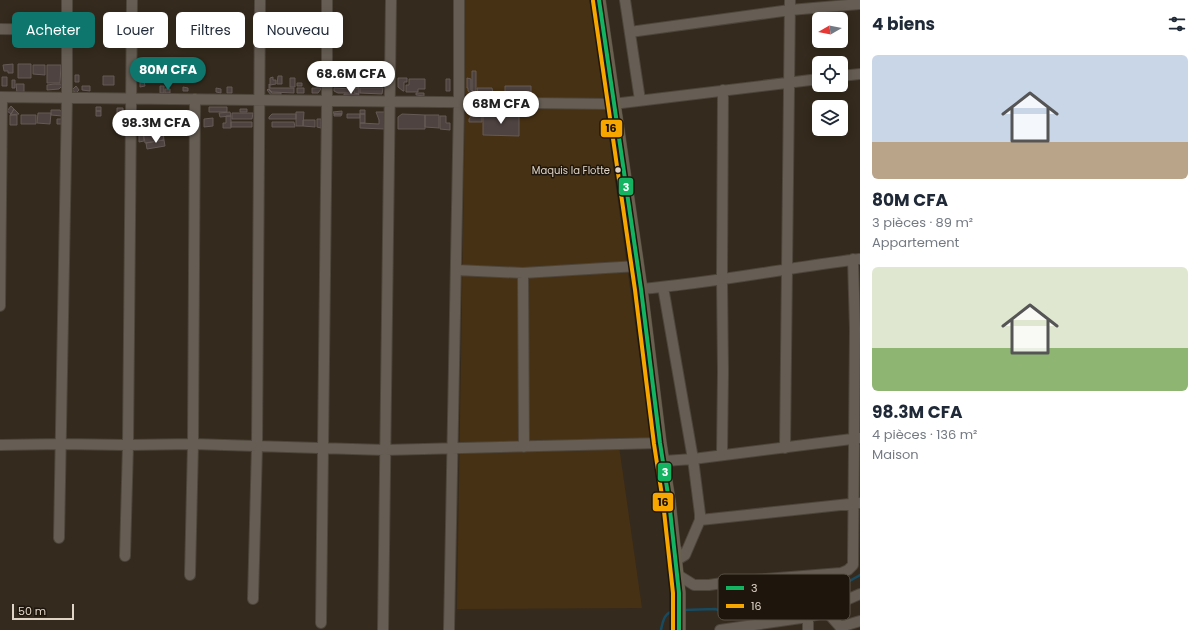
<!DOCTYPE html>
<html lang="fr">
<meta charset="utf-8">
<style>
:root{--surface:#fff;--page:#f6f6f7;--text:#1f2937;--muted:#747a83;--accent:#0f766e}
body{margin:0;font-family:Poppins,sans-serif;background:var(--page);color:var(--text);height:100vh;display:flex;flex-direction:column;font-size:15px;white-space:nowrap}
*{box-sizing:border-box;margin:0}
p{font-size:13px;color:var(--muted)}
.icon{flex:none;width:22px;height:22px;fill:none;stroke:currentColor;stroke-width:2;stroke-linecap:round;stroke-linejoin:round}
.map{position:relative;flex:1;overflow:hidden}
.panel{display:flex;flex-direction:column;background:var(--surface);width:340px}
.panel>*{flex:none}
.top-card{position:absolute;left:12px;top:12px;width:380px;height:36px;display:flex;gap:8px}
.needle{width:26px;rotate:261deg}
.fabs{position:absolute;left:812px;top:12px;display:grid;gap:8px}
.fabs a{display:grid;place-items:center;width:36px;height:36px;border-radius:6px;background:var(--surface);box-shadow:0 2px 10px #0003;font-size:20px}
.scale{position:absolute;left:12px;bottom:10px;width:62px;box-sizing:border-box;padding-left:4px;border:2px solid #e0d4c6;border-top:0;font-size:11px;line-height:14px;white-space:nowrap;color:#e0d4c6;-webkit-text-stroke:3px #1e160c;paint-order:stroke}
.price{position:absolute;translate:-50% -34px;padding:0 9px;border-radius:14px;background:#fff;color:#222;font-size:13px;line-height:26px;filter:drop-shadow(0 1px 2px #0008)}
.price::after{content:'';position:absolute;left:50%;top:24px;width:12px;height:9px;margin-left:-6px;background:inherit;clip-path:polygon(0 0,100% 0,50% 100%)}
.price.current{background:var(--accent);color:#fff}
ul{padding:0;list-style:none}
li{display:grid;align-content:center;gap:8px;height:212px;padding:0 12px}
li span{display:grid;place-items:center;height:124px;border-radius:6px;color:#555}
li>.icon{margin-inline-start:auto}
span .icon{width:72px;height:72px;fill:#fffc;stroke-width:1}
li b{font-size:17px}
h2{display:flex;justify-content:space-between;align-items:center;height:48px;padding:0 12px;font-size:17px}
.tag{padding:0 14px;border-radius:6px;background:var(--surface);box-shadow:0 2px 10px #0003;font-size:14px;line-height:36px}
.tag.current{background:var(--accent);color:#fff}
main{display:flex;flex:1;min-height:0}
.map>svg:first-child{display:block}
.built{fill:#473114}
.lines{fill:none;stroke-linecap:round;stroke-linejoin:round}
.stream{stroke:#184a60;stroke-width:2.5}
.building{fill:#4e4340;stroke:#665a56}
.minor-casing{stroke:#4e453b;stroke-width:12}
.major-casing{stroke:#4e453b;stroke-width:14}
.minor{stroke:#665e54;stroke-width:10}
.major{stroke:#696050;stroke-width:13}
.bus-1-casing{stroke:#1e160c;stroke-width:7}
.bus-2-casing{stroke:#1e160c;stroke-width:7}
.bus-1{stroke:#13b361;stroke-width:4}
.bus-2{stroke:#f7a600;stroke-width:4}
.bus-dot{fill:#e0d4c6;stroke:#1e160c;stroke-width:1.5}
.labels{text-anchor:middle;dominant-baseline:central;stroke-width:3;stroke-linejoin:round;paint-order:stroke}
.bus-label{font-size:10px;fill:#e0d4c6;stroke:#1e160c;text-anchor:end}
.key{fill:#1e160c;stroke:#584f44;stroke-width:1}
.key-label{font-size:11px;fill:#e0d4c6}
.line-badge{stroke:#1e160c;stroke-width:1.5}
.badge-label{font-size:11px;text-anchor:middle;font-weight:bold;fill:#fff}
.pale-badge-label{font-size:11px;text-anchor:middle;font-weight:bold;fill:#111}
</style>
<main>
<div class="map">
<svg width="860" height="630" viewBox="0 0 860 630">
<rect width="100%" height="100%" fill="#342a1d"/>
<!-- built -->
<path class="built" d="M 465,0 L 591,0 L 607,100 L 465,94 Z
M 465,108 L 605,109 L 652,446 L 619,446 L 642,608 L 457,609 Z"/>
<g class="lines">
<!-- stream -->
<path class="stream" d="M 683,610 L 715,609 L 738,616 L 762,618 L 771,617 L 781,615 L 823,596 L 860,575
M 661,630 C 663,621 664,613 674,611"/>
</g>
<!-- building -->
<path class="building" d="M 13,64 L 13,73 L 8,73 L 8,71 L 4,71 L 3,65 Z
M 18,64 L 31,64 L 31,78 L 18,78 Z
M 33,65 L 45,65 L 45,75 L 33,74 Z
M 47,65 L 61,65 L 60,83 L 47,83 Z
M 472,71 L 476,71 L 476,92 L 474,92 L 472,90 Z
M 75,75 L 79,75 L 79,82 L 75,82 Z
M 103,76 L 114,76 L 114,85 L 103,85 Z
M 278,76 L 282,76 L 282,84 L 277,84 Z
M 2,77 L 7,77 L 7,86 L 2,86 Z
M 273,77 L 273,80 L 276,80 L 276,84 L 270,85 L 270,78 Z
M 290,78 L 295,78 L 295,87 L 290,87 Z
M 352,78 L 359,78 L 359,88 L 353,88 Z
M 360,78 L 386,78 L 386,83 L 360,83 Z
M 398,78 L 407,78 L 407,82 L 404,82 L 404,91 L 403,91 L 398,87 Z
M 467,78 L 471,79 L 471,90 L 474,93 L 479,94 L 479,95 L 471,94 L 468,91 L 468,88 L 467,88 Z
M 409,79 L 425,79 L 425,89 L 418,89 L 418,92 L 406,92 L 406,85 L 409,85 Z
M 446,79 L 450,79 L 450,91 L 446,91 Z
M 12,80 L 15,80 L 15,88 L 12,88 Z
M 140,81 L 144,81 L 145,86 L 140,87 Z
M 297,83 L 302,83 L 302,86 L 297,86 Z
M 16,84 L 24,84 L 24,93 L 17,93 Z
M 54,84 L 62,84 L 62,86 L 59,89 L 47,90 L 47,85 Z
M 269,84 L 270,85 L 270,88 L 294,88 L 294,93 L 272,92 L 269,89 Z
M 76,86 L 79,90 L 76,93 L 72,90 Z
M 82,86 L 90,86 L 90,91 L 82,90 Z
M 160,86 L 164,86 L 164,93 L 160,93 Z
M 505,86 L 531,86 L 531,97 L 505,96 Z
M 183,87 L 188,88 L 188,91 L 183,91 Z
M 227,87 L 232,87 L 232,93 L 227,93 Z
M 216,88 L 221,89 L 221,93 L 216,92 Z
M 297,88 L 304,88 L 304,93 L 297,93 Z
M 312,88 L 321,88 L 321,89 L 318,93 L 312,93 Z
M 334,88 L 352,89 L 352,93 L 338,93 L 334,91 Z
M 354,88 L 359,88 L 359,94 L 354,93 Z
M 360,88 L 383,88 L 382,94 L 360,93 Z
M 477,88 L 492,88 L 493,93 L 478,93 Z
M 165,89 L 170,89 L 170,93 L 165,93 Z
M 268,89 L 272,93 L 281,93 L 281,95 L 271,95 L 267,90 Z
M 416,93 L 424,93 L 424,96 L 416,95 Z
M 344,94 L 359,94 L 358,97 L 344,97 Z
M 11,106 L 14,109 L 11,114 L 7,111 Z
M 96,107 L 101,107 L 101,111 L 96,111 Z
M 209,107 L 227,107 L 227,112 L 209,112 Z
M 117,108 L 123,108 L 123,114 L 117,114 Z
M 14,109 L 19,114 L 10,115 L 11,114 Z
M 240,109 L 247,109 L 247,112 L 240,112 Z
M 51,110 L 60,110 L 62,113 L 62,116 L 51,115 Z
M 360,110 L 365,110 L 365,114 L 360,114 Z
M 96,111 L 101,111 L 101,116 L 96,116 Z
M 141,111 L 161,111 L 161,116 L 141,118 L 144,141 L 139,142 L 139,114 Z
M 342,111 L 342,114 L 334,114 L 333,112 Z
M 178,112 L 183,112 L 183,118 L 178,118 Z
M 230,112 L 231,116 L 220,117 L 219,113 Z
M 296,112 L 304,112 L 303,126 L 296,126 Z
M 376,112 L 385,112 L 385,129 L 360,128 L 360,123 L 379,124 L 379,120 Z
M 38,113 L 51,113 L 50,124 L 37,123 Z
M 232,113 L 253,113 L 252,119 L 232,119 Z
M 272,114 L 296,114 L 296,119 L 269,119 L 269,117 Z
M 334,114 L 342,114 L 341,116 L 334,116 Z
M 347,114 L 360,114 L 360,118 L 347,118 Z
M 360,114 L 365,114 L 365,123 L 360,123 Z
M 402,114 L 425,115 L 425,129 L 398,129 L 398,117 Z
M 10,115 L 17,115 L 17,125 L 10,125 Z
M 21,115 L 36,115 L 36,124 L 21,124 Z
M 425,115 L 439,115 L 439,128 L 425,127 Z
M 472,115 L 482,115 L 482,122 L 469,122 L 469,119 Z
M 483,115 L 519,115 L 519,136 L 483,135 Z
M 123,116 L 128,116 L 128,125 L 122,125 Z
M 161,116 L 164,140 L 145,143 L 141,118 Z
M 187,116 L 191,116 L 192,125 L 187,126 Z
M 226,116 L 231,116 L 231,128 L 223,128 L 223,123 L 226,123 Z
M 440,116 L 446,116 L 446,123 L 450,123 L 450,130 L 440,129 Z
M 213,118 L 213,126 L 204,127 L 204,119 Z
M 57,119 L 62,119 L 62,124 L 57,124 Z
M 317,119 L 321,119 L 321,128 L 317,127 Z
M 303,120 L 315,120 L 315,127 L 303,126 Z
M 231,122 L 252,122 L 252,127 L 231,127 Z
M 272,122 L 294,122 L 295,127 L 272,127 Z
M 164,140 L 165,146 L 147,149 L 146,143 Z"/>
<g class="lines">
<defs>
<path id="minor" d="M 625,0 L 640,100
M 0,29 L 67,30
M 630,32 L 790,10 L 860,4
M 841,76 L 860,74
M 0,97 L 613,104 L 819,79
M 456,270 L 523,273 L 638,266
M 523,273 L 524,447
M 663,287 L 693,459 L 700,514 L 700,520 L 685,555 L 680,558 L 676,549
M 641,289 C 714,283 786,268 859,259
M 0,306 L 2,97
M 0,445 L 61,444 L 128,445 L 193,444 L 385,450 L 660,443
M 785,448 L 790,0
M 722,455 L 723,372 L 722,279 L 723,90
M 664,461 L 693,459 L 860,438
M 700,520 L 859,503
M 59,538 L 67,97 L 67,0
M 125,556 L 128,445 L 132,0
M 190,575 L 193,444 L 195,99
M 678,575 L 694,585 L 709,585 L 729,582 L 841,573 L 848,570 L 853,565 L 855,329 L 853,259
M 253,599 L 257,447 L 260,0
M 827,612 L 843,630
M 808,617 L 808,630
M 321,623 L 327,101 L 327,0
M 840,627 L 860,621
M 383,630 L 391,0
M 449,630 L 459,102 L 459,0
M 720,630 L 808,617 L 827,612 L 837,604 L 860,594"/>
<path id="major" d="M 599,0 L 641,289 L 660,443 L 669,501 L 679,593 L 679,630"/>
</defs>
<!-- minor casing -->
<use href="#minor" class="minor-casing"/>
<!-- major casing -->
<use href="#major" class="major-casing"/>
<!-- minor -->
<use href="#minor" class="minor"/>
<!-- major -->
<use href="#major" class="major"/>
<defs>
<path id="bus-1" d="M 599,0 L 641,289 L 660,443 L 669,501 L 679,593 L 679,630"/>
<path id="bus-2" d="M 593,1 L 635,290 L 654,444 L 663,502 L 673,593 L 673,630"/>
</defs>
<!-- bus-1 casing -->
<use href="#bus-1" class="bus-1-casing"/>
<!-- bus-2 casing -->
<use href="#bus-2" class="bus-2-casing"/>
<!-- bus-1 -->
<use href="#bus-1" class="bus-1"/>
<!-- bus-2 -->
<use href="#bus-2" class="bus-2"/>
</g>
<!-- markers -->
<circle class="bus-dot" cx="618" cy="170" r="3.5"/>
<g class="labels">
<!-- bus labels -->
<g class="bus-label">
<text x="610" y="170">Maquis la Flotte</text>
</g>
</g>
<!-- legend -->
<rect x="718" y="574" width="132" height="46" rx="6" class="key"/>
<rect x="726" y="586" width="18" height="4" fill="#13b361"/>
<rect x="726" y="604" width="18" height="4" fill="#f7a600"/>
<g class="key-label">
<text x="751" y="592">3</text>
<text x="751" y="610">16</text>
</g>
<g class="line-badge">
<rect x="600" y="119" width="23" height="19" rx="4" fill="#f7a600"/>
<rect x="618" y="177" width="16" height="19" rx="4" fill="#13b361"/>
<rect x="657" y="462" width="15" height="20" rx="4" fill="#13b361"/>
<rect x="652" y="492" width="22" height="20" rx="4" fill="#f7a600"/>
</g>
<g class="badge-label">
<text x="626" y="191">3</text>
<text x="665" y="476">3</text>
</g>
<g class="pale-badge-label">
<text x="611" y="132">16</text>
<text x="663" y="506">16</text>
</g>
</svg>
<div class="fabs">
<a><svg class="needle" viewBox="-14 -14 28 28"><path d="M0-13l5 13h-10z" fill="#e53935"/><path d="M0 13l5-13h-10z" fill="#747a83"/></svg></a>
<a><svg class="icon" aria-label="locate" viewBox="0 0 24 24"><circle cx="12" cy="12" r="6"/><path d="M12 2v4M12 18v4M2 12h4M18 12h4"/></svg></a>
<a><svg class="icon" aria-label="layers" viewBox="0 0 24 24"><path d="M12 4l9 5-9 5-9-5zM3 14l9 5 9-5"/></svg></a>
</div>
<div class="scale">50 m</div>
<b class="price current" style="left:168px;top:91px">80M CFA</b>
<b class="price" style="left:351px;top:95px">68.6M CFA</b>
<b class="price" style="left:501px;top:125px">68M CFA</b>
<b class="price" style="left:156px;top:144px">98.3M CFA</b>
<div class="top-card">
<a class="tag current">Acheter</a>
<a class="tag">Louer</a>
<a class="tag">Filtres</a>
<a class="tag">Nouveau</a>
</div>
</div>
<section class="panel">
<h2>4 biens<svg class="icon" aria-label="filters" viewBox="0 0 24 24"><path d="M4 7h16M4 17h16"/><circle cx="9" cy="7" r="2"/><circle cx="15" cy="17" r="2"/></svg></h2>
<ul>
<li><span style="background:linear-gradient(#c9d6e8 70%,#b9a48a 0)"><svg class="icon" aria-label="home" viewBox="0 0 24 24"><path d="M3 11l9-7 9 7M6 9v11h12V9"/></svg></span><div><b>80M CFA</b><p>3 pièces · 89 m²</p><p>Appartement</p></div></li>
<li><span style="background:linear-gradient(#dfe7d0 65%,#8fb573 0)"><svg class="icon" aria-label="home" viewBox="0 0 24 24"><path d="M3 11l9-7 9 7M6 9v11h12V9"/></svg></span><div><b>98.3M CFA</b><p>4 pièces · 136 m²</p><p>Maison</p></div></li>
</ul>
</section>
</main>
